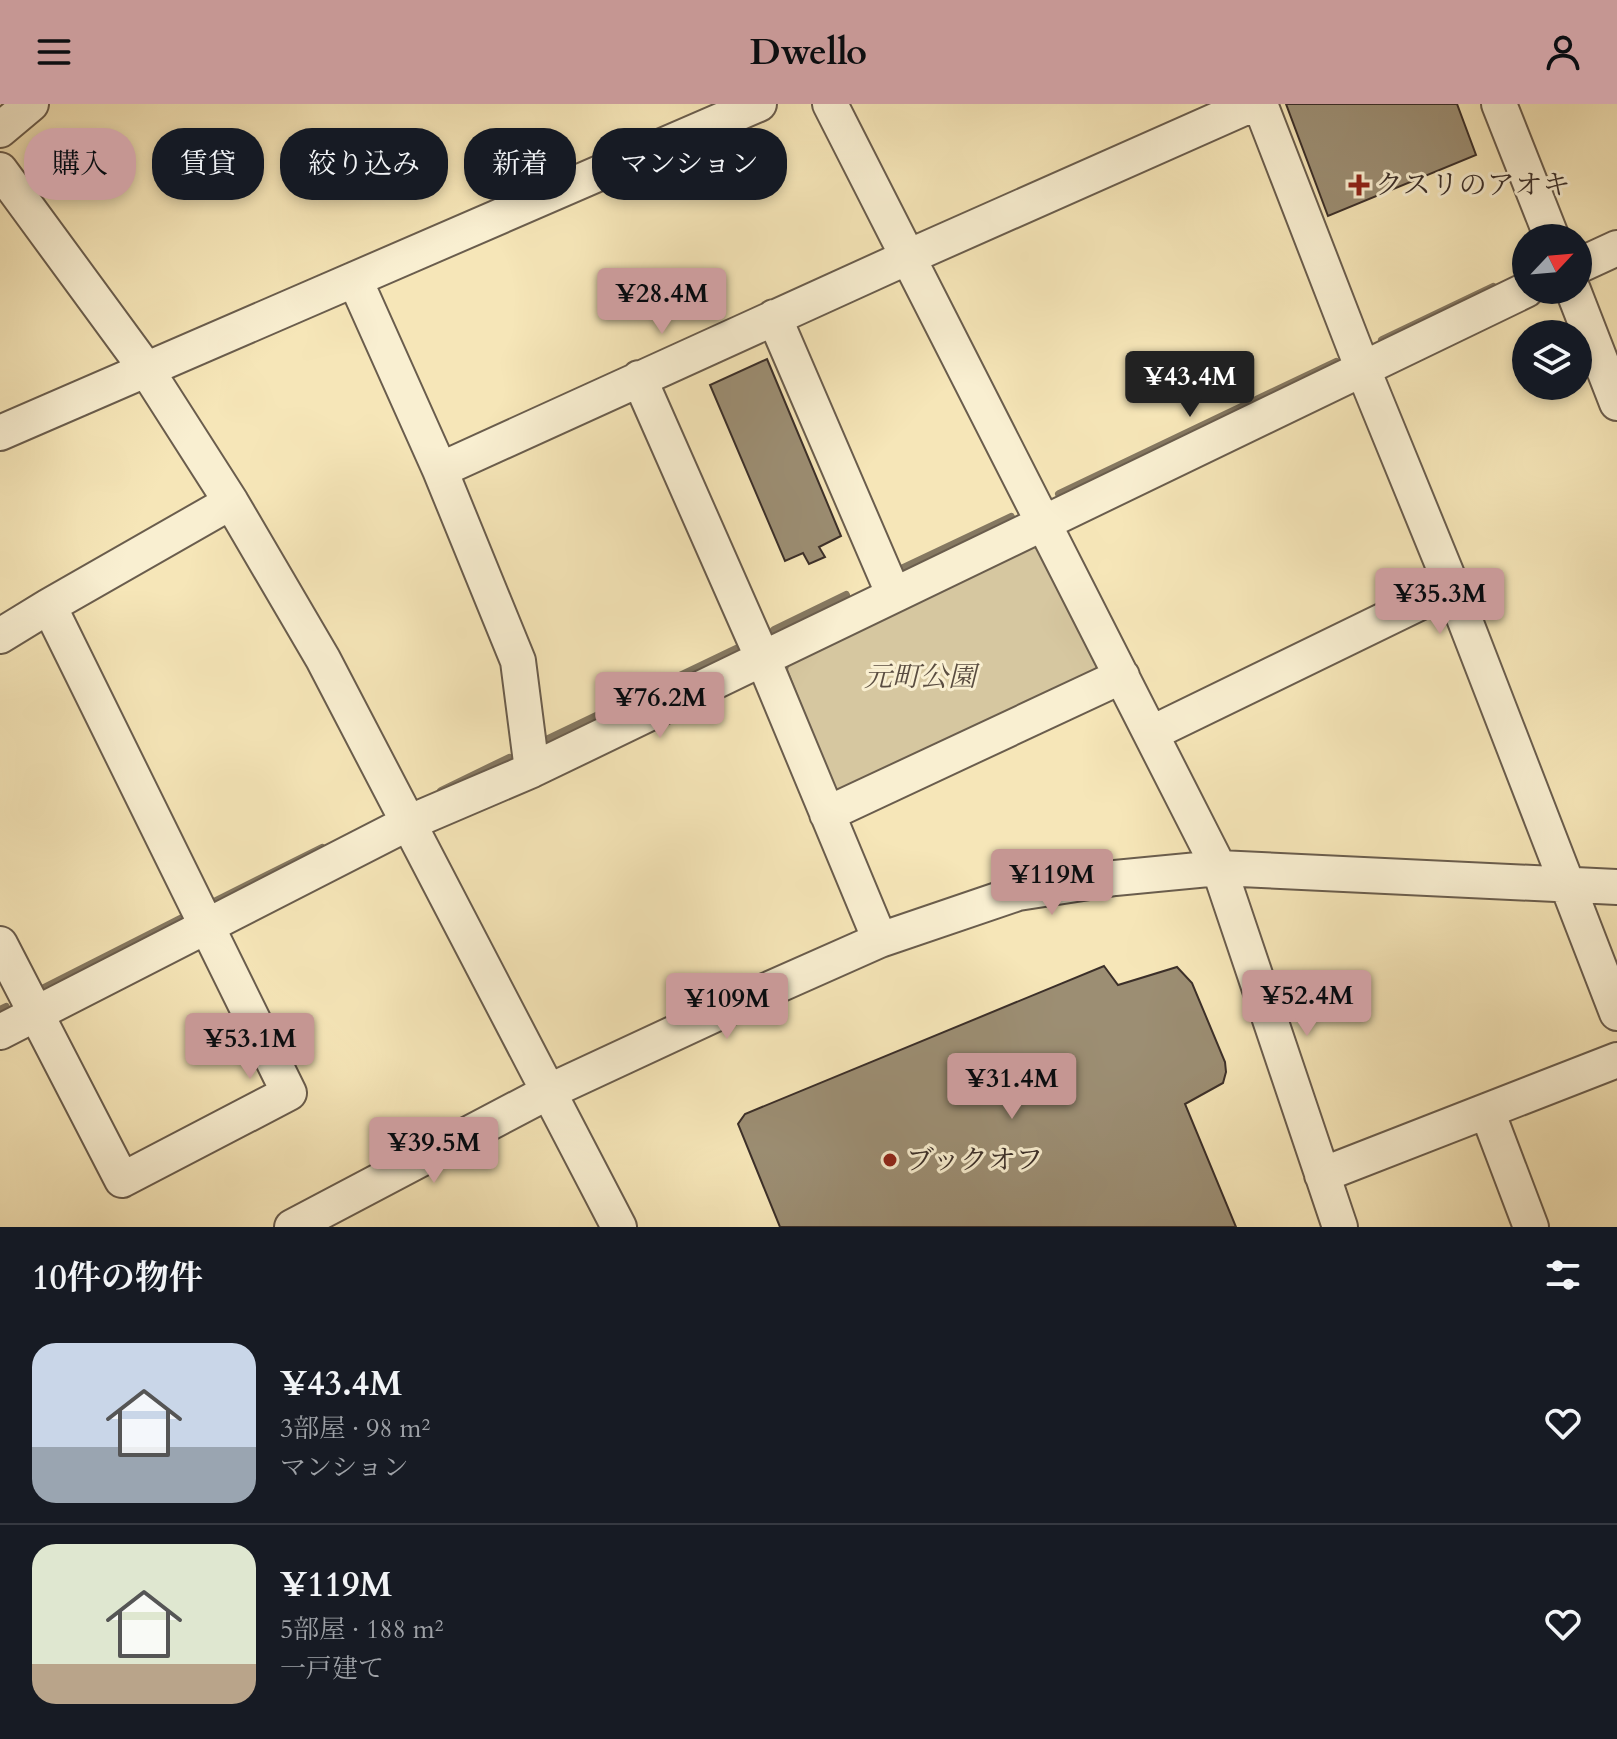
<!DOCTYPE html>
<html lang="ja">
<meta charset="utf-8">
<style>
:root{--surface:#171b24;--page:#20242c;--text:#f1f3f6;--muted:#9ea1a6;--line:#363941;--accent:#c59692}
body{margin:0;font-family:Cardo,"Noto Serif JP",serif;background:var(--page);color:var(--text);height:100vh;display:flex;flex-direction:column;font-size:30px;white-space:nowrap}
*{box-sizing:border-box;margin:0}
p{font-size:26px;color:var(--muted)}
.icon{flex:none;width:44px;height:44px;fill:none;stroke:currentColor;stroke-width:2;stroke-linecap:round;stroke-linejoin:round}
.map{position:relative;height:1123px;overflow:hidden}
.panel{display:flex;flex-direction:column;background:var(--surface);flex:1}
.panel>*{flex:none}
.hud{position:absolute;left:24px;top:24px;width:800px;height:72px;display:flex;gap:16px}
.needle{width:52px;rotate:64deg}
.fabs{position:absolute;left:1512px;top:120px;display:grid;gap:16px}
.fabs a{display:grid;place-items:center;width:80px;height:80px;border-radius:50%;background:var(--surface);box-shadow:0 4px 12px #0003;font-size:40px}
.price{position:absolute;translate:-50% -68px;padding:0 18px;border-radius:8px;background:var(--accent);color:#111;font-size:26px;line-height:52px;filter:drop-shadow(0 2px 4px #0008)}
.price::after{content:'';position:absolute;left:50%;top:48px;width:24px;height:18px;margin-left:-12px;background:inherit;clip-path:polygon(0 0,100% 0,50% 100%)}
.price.current{background:#222;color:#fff}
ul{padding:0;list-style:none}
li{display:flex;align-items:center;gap:24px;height:200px;padding:0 32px}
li+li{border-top:2px solid var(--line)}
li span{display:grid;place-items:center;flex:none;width:224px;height:160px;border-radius:24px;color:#555}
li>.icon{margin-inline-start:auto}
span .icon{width:96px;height:96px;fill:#fffc;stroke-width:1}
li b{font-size:34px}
h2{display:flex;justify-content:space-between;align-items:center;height:96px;padding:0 32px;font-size:34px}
.pill{padding:0 28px;border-radius:32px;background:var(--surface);box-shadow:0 4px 12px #0003;font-size:28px;line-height:72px}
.pill.current{background:var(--accent);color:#111}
header{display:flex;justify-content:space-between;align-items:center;height:104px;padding:0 32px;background:var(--accent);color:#111;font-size:36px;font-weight:700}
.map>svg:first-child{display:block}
.green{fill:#d6c7a0;stroke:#887b64;stroke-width:2}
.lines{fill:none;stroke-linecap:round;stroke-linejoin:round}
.stream{stroke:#857861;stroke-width:8}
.building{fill:#9c8e73;stroke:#3b2f29;stroke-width:2}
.minor-casing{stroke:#6a5d4d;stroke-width:38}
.minor{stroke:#f9efd1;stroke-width:34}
.poi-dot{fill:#8f2418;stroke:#f9efd1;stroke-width:3}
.labels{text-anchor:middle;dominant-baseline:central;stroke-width:6;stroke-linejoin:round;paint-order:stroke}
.poi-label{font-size:28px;fill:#3b2f29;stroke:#f9efd1;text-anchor:start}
.park-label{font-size:28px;font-style:italic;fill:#5a4d41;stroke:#f9efd1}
</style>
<header><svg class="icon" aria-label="menu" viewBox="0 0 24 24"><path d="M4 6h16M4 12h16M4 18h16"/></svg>Dwello<svg class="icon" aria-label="person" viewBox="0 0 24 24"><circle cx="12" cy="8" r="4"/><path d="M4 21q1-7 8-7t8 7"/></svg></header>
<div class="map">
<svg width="1617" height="1123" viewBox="0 0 1617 1123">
<rect width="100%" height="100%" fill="#f6e6b8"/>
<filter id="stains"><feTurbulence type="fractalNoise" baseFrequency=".0025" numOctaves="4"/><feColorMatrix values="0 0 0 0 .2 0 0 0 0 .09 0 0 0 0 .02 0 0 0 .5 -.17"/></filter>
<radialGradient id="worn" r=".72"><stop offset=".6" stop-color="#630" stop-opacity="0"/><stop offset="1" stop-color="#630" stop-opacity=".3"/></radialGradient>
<!-- green -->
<path class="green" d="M 1029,442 L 1038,444 L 1097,563 L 1093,570 L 844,689 L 834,683 L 787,566 L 790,554 Z"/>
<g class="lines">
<!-- stream -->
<path class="stream" d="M 1382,236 L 1493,183
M 1059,390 L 1336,258
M 901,465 L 1011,413
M 774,526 L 846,491
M 548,635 L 738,544
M 441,687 L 509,654
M 214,798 L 322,744
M 44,884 L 190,810
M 0,906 L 6,903"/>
</g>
<!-- building -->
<path class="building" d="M 1286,0 L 1457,0 L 1476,51 L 1328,112 Z
M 767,255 L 841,432 L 819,443 L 825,453 L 809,460 L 803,449 L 785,457 L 710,281 Z
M 1104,862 L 1118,881 L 1177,863 L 1192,879 L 1225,958 L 1226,968 L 1223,979 L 1185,1000 L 1236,1123 L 780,1123 L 738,1020 L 745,1010 Z"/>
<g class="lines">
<defs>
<path id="minor" d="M 830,0 L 1219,764 L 1340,1123
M 1260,0 L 1362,263 L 1452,483 L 1617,909
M 1499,0 L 1552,134
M 0,26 L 31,0
M 0,66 L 146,265 L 231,398 L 323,555 L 619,1123
M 1578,162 L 1617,144
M 355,176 L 440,366 L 518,557 L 532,666
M 1573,186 L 1617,299
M 774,213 L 893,489
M 639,274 L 763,555 L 880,836
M 0,329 L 759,0
M 440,366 L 908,153 L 1253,0
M 0,532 L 49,502 L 231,398
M 1152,629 L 1452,483
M 827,710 L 1122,572
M 0,840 L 122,1076 L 289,989 L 49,502
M 0,928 L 408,719 L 532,666 L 1526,186
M 1487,1007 L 1531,1123
M 1322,1071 L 1617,956
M 292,1123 L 550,987 L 765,887 L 880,836 L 1018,789 L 1115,774 L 1219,764 L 1617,783"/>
</defs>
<!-- minor casing -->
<use href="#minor" class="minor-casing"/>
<!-- minor -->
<use href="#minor" class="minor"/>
</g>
<!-- markers -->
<g class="poi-dot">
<path d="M1355 69h8v8h8v8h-8v8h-8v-8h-8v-8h8z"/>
<circle cx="890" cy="1056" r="8"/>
</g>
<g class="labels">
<!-- poi labels -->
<g class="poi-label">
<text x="1375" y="81">クスリのアオキ</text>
<text x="906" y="1056">ブックオフ</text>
</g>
<!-- park labels -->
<g class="park-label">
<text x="920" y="573">元町公園</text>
</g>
</g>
<rect width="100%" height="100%" filter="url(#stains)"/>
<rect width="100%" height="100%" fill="url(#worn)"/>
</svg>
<div class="fabs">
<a><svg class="needle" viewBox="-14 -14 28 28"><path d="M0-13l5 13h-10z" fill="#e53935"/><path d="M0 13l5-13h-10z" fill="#9ea1a6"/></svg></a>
<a><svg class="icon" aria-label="layers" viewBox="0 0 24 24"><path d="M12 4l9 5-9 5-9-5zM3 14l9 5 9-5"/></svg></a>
</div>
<b class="price" style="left:662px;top:232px">¥28.4M</b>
<b class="price current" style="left:1190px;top:315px">¥43.4M</b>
<b class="price" style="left:1440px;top:532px">¥35.3M</b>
<b class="price" style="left:660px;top:636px">¥76.2M</b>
<b class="price" style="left:1052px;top:813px">¥119M</b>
<b class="price" style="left:1307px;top:934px">¥52.4M</b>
<b class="price" style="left:727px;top:937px">¥109M</b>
<b class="price" style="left:250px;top:977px">¥53.1M</b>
<b class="price" style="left:1012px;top:1017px">¥31.4M</b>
<b class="price" style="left:434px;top:1081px">¥39.5M</b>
<div class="hud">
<a class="pill current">購入</a>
<a class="pill">賃貸</a>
<a class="pill">絞り込み</a>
<a class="pill">新着</a>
<a class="pill">マンション</a>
</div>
</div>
<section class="panel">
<h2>10件の物件<svg class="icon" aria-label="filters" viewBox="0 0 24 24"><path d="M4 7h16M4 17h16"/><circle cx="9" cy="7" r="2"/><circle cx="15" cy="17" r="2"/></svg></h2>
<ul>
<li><span style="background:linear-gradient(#c9d6e8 65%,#9aa5b1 0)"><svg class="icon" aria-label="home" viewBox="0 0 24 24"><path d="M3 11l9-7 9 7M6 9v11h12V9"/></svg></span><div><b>¥43.4M</b><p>3部屋 · 98 m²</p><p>マンション</p></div><svg class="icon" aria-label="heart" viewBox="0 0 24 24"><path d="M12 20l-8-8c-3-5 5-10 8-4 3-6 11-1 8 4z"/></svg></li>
<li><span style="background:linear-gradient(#dfe7d0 75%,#b9a48a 0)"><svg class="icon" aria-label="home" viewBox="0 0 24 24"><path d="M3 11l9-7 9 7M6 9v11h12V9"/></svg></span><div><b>¥119M</b><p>5部屋 · 188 m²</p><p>一戸建て</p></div><svg class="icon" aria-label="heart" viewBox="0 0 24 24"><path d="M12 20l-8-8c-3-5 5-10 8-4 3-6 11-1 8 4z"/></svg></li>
</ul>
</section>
